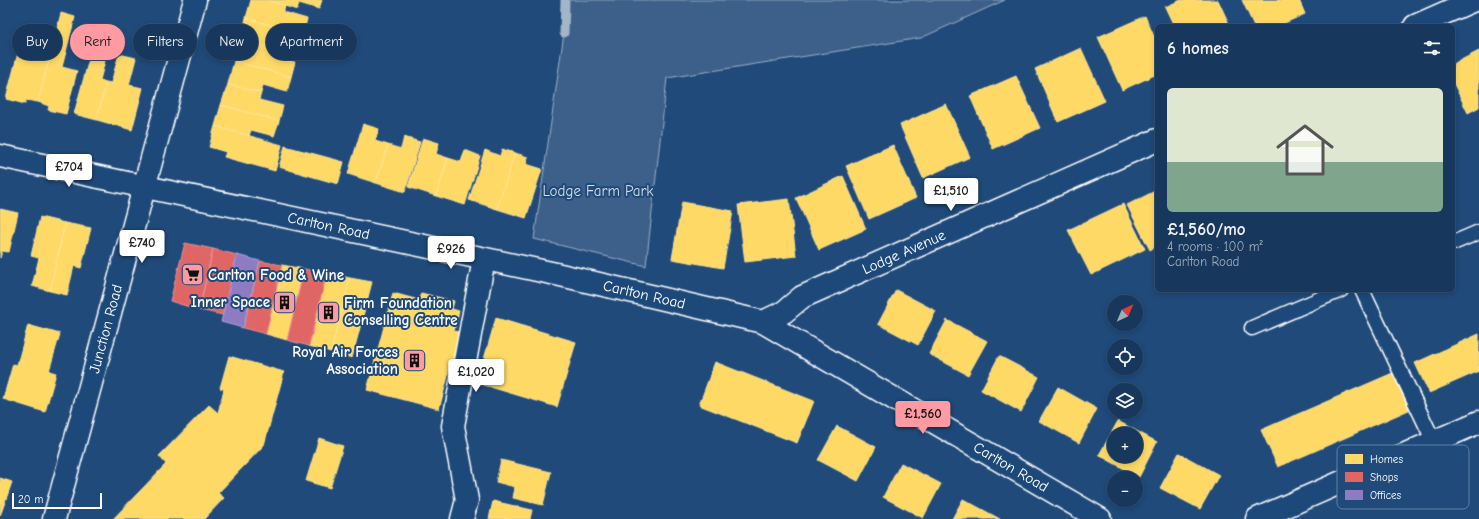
<!DOCTYPE html>
<meta charset="utf-8">
<style>
:root{--surface:#17385c;--page:#203f62;--text:#f1f3f6;--muted:#9eacbb;--line:#365272;--accent:#ff9aa2}
body{margin:0;font-family:"Comic Neue",sans-serif;background:var(--page);color:var(--text);height:100vh;display:flex;flex-direction:column;font-size:15px;white-space:nowrap}
*{box-sizing:border-box;margin:0}
p{font-size:13px;color:var(--muted)}
.icon{flex:none;width:22px;height:22px;fill:none;stroke:currentColor;stroke-width:2;stroke-linecap:round;stroke-linejoin:round}
.map{position:relative;flex:1;overflow:hidden}
.panel{position:absolute;left:1155px;top:24px;width:300px;height:268px;display:flex;flex-direction:column;background:var(--surface);border-radius:6px;box-shadow:0 2px 6px #0003,0 0 0 1px var(--line)}
.panel>*{flex:none}
.hud{position:absolute;left:12px;top:24px;width:380px;height:36px;display:flex;gap:8px}
.needle{width:26px;rotate:44deg}
.fabs{position:absolute;left:1107px;top:295px;display:grid;gap:8px}
.fabs a{display:grid;place-items:center;width:36px;height:36px;border-radius:50%;background:var(--surface);box-shadow:0 2px 6px #0003,0 0 0 1px var(--line);font-size:20px}
.scale{position:absolute;left:12px;bottom:10px;width:90px;box-sizing:border-box;padding-left:4px;border:2px solid #fff;border-top:0;font-size:11px;line-height:14px;white-space:nowrap;color:#fff;-webkit-text-stroke:3px #1f4a7a;paint-order:stroke}
.price{position:absolute;translate:-50% -34px;padding:0 9px;border-radius:4px;background:#fff;color:#222;font-size:13px;line-height:26px;filter:drop-shadow(0 1px 2px #0008)}
.price::after{content:'';position:absolute;left:50%;top:24px;width:12px;height:9px;margin-left:-6px;background:inherit;clip-path:polygon(0 0,100% 0,50% 100%)}
.price.selected{background:var(--accent);color:#111}
ul{padding:0;list-style:none}
li{display:grid;align-content:center;gap:8px;height:212px;padding:0 12px}
li+li{border-top:1px solid var(--line)}
li span{display:grid;place-items:center;height:124px;border-radius:6px;color:#555}
li>.icon{margin-inline-start:auto}
span .icon{width:72px;height:72px;fill:#fffc;stroke-width:1}
li b{font-size:17px}
h2{display:flex;justify-content:space-between;align-items:center;height:48px;padding:0 12px;font-size:17px}
.tag{padding:0 14px;border-radius:18px;background:var(--surface);box-shadow:0 2px 6px #0003,0 0 0 1px var(--line);font-size:14px;line-height:36px}
.tag.selected{background:var(--accent);color:#111}
.map>svg:first-child{display:block}
.green{fill:#3c618b;stroke:#9eb0c5}
.homes{fill:#ffd966;stroke:#ffe494;fill-rule:evenodd}
.shops{fill:#e06666;stroke:#e99494}
.offices{fill:#8e7cc3;stroke:#b0a3d5}
.lines{fill:none;stroke-linecap:round;stroke-linejoin:round}
.stream{stroke:#a3b5c8;stroke-width:9}
.lane-casing{stroke:#fff;stroke-width:17}
.street-casing{stroke:#fff;stroke-width:25}
.lane{stroke:#1f4a7a;stroke-width:14}
.street{stroke:#1f4a7a;stroke-width:22}
.labels{text-anchor:middle;dominant-baseline:central;stroke-width:4;stroke-linejoin:round;paint-order:stroke}
.park-label{font-size:15px;fill:#d8dfe8;stroke:#1f4a7a}
.street-label{font-size:15px;fill:#fff;stroke:#1f4a7a}
.poi-label{font-size:15px;font-weight:bold;fill:#fff;stroke:#1f4a7a;text-anchor:start}
.key{fill:#1f4a7a;stroke:#6280a2;stroke-width:1}
.key-label{font-size:11px;fill:#fff}
</style>
<div class="map">
<svg width="1479" height="519" viewBox="0 0 1479 519">
<rect width="100%" height="100%" fill="#1f4a7a"/>
<filter id="ink" filterUnits="userSpaceOnUse"><feTurbulence type="fractalNoise" baseFrequency=".025" numOctaves="2"/><feDisplacementMap in="SourceGraphic" scale="8" xChannelSelector="R" yChannelSelector="G"/><feConvolveMatrix kernelMatrix="1 2 1 2 8 2 1 2 1" color-interpolation-filters="sRGB"/></filter>
<g filter="url(#ink)">
<!-- green -->
<path class="green" d="M 563,0 L 1005,0 L 921,38 L 667,78 L 646,266 L 534,239 L 564,33 Z"/>
<!-- homes -->
<path class="homes" d="M 251,0 L 267,0 L 285,6 L 283,12 L 307,19 L 303,34 L 246,18 Z
M 267,0 L 322,0 L 319,9 L 299,3 L 297,10 Z
M 1181,0 L 1218,0 L 1230,26 L 1174,26 L 1165,7 Z
M 1242,0 L 1299,0 L 1305,14 L 1278,26 L 1254,26 Z
M 61,13 L 75,17 L 62,67 L 77,71 L 66,114 L 48,110 L 49,106 L 38,102 Z
M 1145,16 L 1157,43 L 1157,74 L 1122,90 L 1098,37 Z
M 246,18 L 303,34 L 299,48 L 275,42 L 273,49 L 240,40 Z
M 36,31 L 55,36 L 38,102 L 26,100 L 25,104 L 6,99 L 21,41 L 32,44 Z
M 240,40 L 273,49 L 271,56 L 295,62 L 291,77 L 234,61 Z
M 92,48 L 107,53 L 100,80 L 106,82 L 97,120 L 74,114 Z
M 1081,48 L 1105,101 L 1058,122 L 1035,69 Z
M 1479,51 L 1479,107 L 1468,113 L 1453,82 L 1453,64 Z
M 119,54 L 136,58 L 129,85 L 143,88 L 132,130 L 97,120 L 106,82 L 111,83 Z
M 234,61 L 291,77 L 287,92 L 263,85 L 261,93 L 228,84 Z
M 1016,76 L 1040,128 L 993,149 L 970,96 Z
M 228,84 L 261,93 L 259,100 L 283,106 L 279,121 L 221,105 Z
M 946,104 L 970,157 L 923,178 L 900,125 Z
M 221,105 L 279,121 L 274,136 L 251,130 L 249,136 L 215,126 Z
M 363,124 L 379,129 L 375,141 L 388,145 L 376,183 L 348,174 Z
M 215,126 L 282,145 L 275,171 L 224,157 L 226,152 L 209,147 Z
M 404,137 L 420,142 L 405,192 L 376,183 L 388,145 L 401,149 Z
M 423,138 L 439,143 L 436,154 L 448,158 L 436,196 L 408,187 Z
M 893,145 L 916,198 L 869,219 L 846,166 Z
M 285,146 L 344,162 L 338,184 L 279,167 Z
M 502,149 L 515,153 L 497,209 L 469,200 L 485,150 L 500,156 Z
M 465,150 L 480,156 L 465,205 L 436,196 L 448,158 L 461,162 Z
M 515,153 L 528,157 L 526,164 L 542,169 L 526,218 L 497,209 Z
M 843,176 L 866,229 L 819,250 L 796,198 Z
M 1157,190 L 1157,246 L 1150,250 L 1127,205 Z
M 789,199 L 796,256 L 745,262 L 738,205 Z
M 682,202 L 733,211 L 723,268 L 672,259 Z
M 1123,204 L 1145,249 L 1091,275 L 1068,230 Z
M 0,209 L 18,213 L 9,252 L 2,251 L 0,258 Z
M 40,217 L 65,223 L 50,291 L 32,286 L 39,258 L 31,256 Z
M 65,223 L 91,228 L 81,268 L 74,266 L 67,295 L 50,291 Z
M 282,265 L 304,269 L 287,340 L 266,334 Z
M 327,273 L 350,278 L 331,352 L 309,346 Z
M 350,278 L 372,282 L 352,358 L 331,352 Z
M 896,290 L 936,311 L 918,345 L 878,324 Z
M 393,293 L 419,300 L 421,293 L 454,301 L 452,309 L 459,311 L 454,331 L 460,332 L 439,409 L 367,390 Z
M 496,318 L 576,342 L 557,407 L 477,383 Z
M 947,320 L 987,341 L 968,375 L 929,354 Z
M 28,325 L 60,334 L 49,371 L 56,373 L 45,412 L 3,399 L 13,364 L 17,365 Z
M 1479,334 L 1479,371 L 1429,393 L 1415,363 Z
M 229,356 L 284,372 L 264,445 L 218,493 L 224,498 L 204,519 L 113,519 L 166,464 L 159,456 L 209,405 L 218,413 L 224,389 L 220,388 Z
M 999,356 L 1039,377 L 1021,412 L 981,390 Z
M 715,362 L 814,401 L 797,443 L 699,405 Z
M 1395,372 L 1411,409 L 1278,467 L 1261,430 Z
M 1058,387 L 1097,409 L 1079,443 L 1039,421 Z
M 1118,421 L 1157,442 L 1139,477 L 1099,455 ZM 1114,434 L 1136,434 L 1136,456 L 1114,456 Z
M 837,426 L 876,447 L 858,481 L 818,460 Z
M 319,438 L 343,446 L 330,488 L 306,481 Z
M 1179,453 L 1219,475 L 1200,509 L 1160,488 Z
M 501,460 L 551,472 L 543,505 L 513,498 L 515,487 L 496,482 Z
M 901,463 L 941,484 L 923,518 L 883,497 Z
M 0,478 L 12,482 L 0,516 Z
M 963,499 L 1000,519 L 952,519 Z
M 493,501 L 532,510 L 530,519 L 489,519 Z"/>
<!-- shops -->
<path class="shops" d="M 185,243 L 213,249 L 199,310 L 170,301 Z
M 213,249 L 237,255 L 223,315 L 199,310 Z
M 260,261 L 282,265 L 266,334 L 243,328 Z
M 304,269 L 327,273 L 309,346 L 287,340 Z"/>
<!-- offices -->
<path class="offices" d="M 237,255 L 260,261 L 243,328 L 221,322 Z"/>
<g class="lines">
<!-- stream -->
<path class="stream" d="M 564,33 L 565,0"/>
<defs>
<path id="lane" d="M 1453,243 L 1479,232
M 1362,290 L 1434,442
M 1252,328 L 1341,290"/>
<g id="street">
<path d="M 1415,26 L 1474,0"/>
<path id="s1" d="M 0,156 L 556,274 L 763,322 L 1100,519"/>
<path id="s2" d="M 763,322 L 784,312 L 802,297 L 1157,140"/>
<path id="s3" d="M 54,519 L 195,0"/>
<path d="M 462,519 L 467,500 L 453,426 L 484,259"/>
<path d="M 1257,519 L 1479,422"/>
</g>
</defs>
<!-- lane casing -->
<use href="#lane" class="lane-casing"/>
<!-- street casing -->
<use href="#street" class="street-casing"/>
<!-- lane -->
<use href="#lane" class="lane"/>
<!-- street -->
<use href="#street" class="street"/>
</g>
</g>
<!-- icons -->
<defs>
<symbol id="supermarket-square" viewBox="-11 -11 22 22"><rect x="-9" y="-9" width="18" height="18" rx="4" fill="#ff9aa2" stroke="#1f4a7a"/><path d="M-6-5.5h2.5l.6 2H6L4.5 2H-2.5L-4.4-4H-6ZM-1.5 3.2a1.3 1.3 0 1 0 .1 0ZM3 3.2a1.3 1.3 0 1 0 .1 0Z" fill="#111"/></symbol>
<symbol id="building-square" viewBox="-11 -11 22 22"><rect x="-9" y="-9" width="18" height="18" rx="4" fill="#ff9aa2" stroke="#1f4a7a"/><path d="M-4-6H4V6H1V3H-1V6H-4ZM-2.5-4.3h1.7v1.8h-1.7ZM.8-4.3h1.7v1.8H.8ZM-2.5-1h1.7V.8h-1.7ZM.8-1h1.7V.8H.8Z" fill="#111"/></symbol>
</defs>
<g fill-rule="evenodd">
<use href="#supermarket-square" x="180" y="262" width="25" height="25"/>
<use href="#building-square" x="272" y="290" width="25" height="25"/>
<use href="#building-square" x="316" y="300" width="25" height="25"/>
<use href="#building-square" x="402" y="348" width="25" height="25"/>
</g>
<g class="labels">
<!-- park labels -->
<g class="park-label">
<text x="598" y="191">Lodge Farm Park</text>
</g>
<!-- street labels -->
<g class="street-label">
<text stroke="none"><textPath href="#s1" startOffset="336">Carlton Road</textPath></text>
<text stroke="none"><textPath href="#s2" startOffset="158">Lodge Avenue</textPath></text>
<text stroke="none"><textPath href="#s1" startOffset="659">Carlton Road</textPath></text>
<text stroke="none"><textPath href="#s3" startOffset="197">Junction Road</textPath></text>
<text stroke="none"><textPath href="#s1" startOffset="1068">Carlton Road</textPath></text>
</g>
<!-- poi labels -->
<g class="poi-label">
<text x="208" y="275">Carlton Food &amp; Wine</text>
<text x="270" y="302" text-anchor="end">Inner Space</text>
<text x="344" y="303">Firm Foundation<tspan x="344" dy="17">Conselling Centre</tspan></text>
<text x="398" y="352" text-anchor="end">Royal Air Forces<tspan x="398" dy="17">Association</tspan></text>
</g>
</g>
<!-- legend -->
<rect x="1337" y="445" width="132" height="64" rx="6" class="key"/>
<rect x="1345" y="454" width="18" height="10" fill="#ffd966"/>
<rect x="1345" y="472" width="18" height="10" fill="#e06666"/>
<rect x="1345" y="490" width="18" height="10" fill="#8e7cc3"/>
<g class="key-label">
<text x="1370" y="463">Homes</text>
<text x="1370" y="481">Shops</text>
<text x="1370" y="499">Offices</text>
</g>
</svg>
<div class="fabs">
<a><svg class="needle" viewBox="-14 -14 28 28"><path d="M0-13l5 13h-10z" fill="#e53935"/><path d="M0 13l5-13h-10z" fill="#9eacbb"/></svg></a>
<a><svg class="icon" aria-label="locate" viewBox="0 0 24 24"><circle cx="12" cy="12" r="6"/><path d="M12 2v4M12 18v4M2 12h4M18 12h4"/></svg></a>
<a><svg class="icon" aria-label="layers" viewBox="0 0 24 24"><path d="M12 4l9 5-9 5-9-5zM3 14l9 5 9-5"/></svg></a>
<a>+</a>
<a>−</a>
</div>
<div class="scale">20 m</div>
<b class="price" style="left:69px;top:188px">£704</b>
<b class="price" style="left:951px;top:212px">£1,510</b>
<b class="price" style="left:142px;top:264px">£740</b>
<b class="price" style="left:451px;top:270px">£926</b>
<b class="price" style="left:476px;top:393px">£1,020</b>
<b class="price selected" style="left:923px;top:435px">£1,560</b>
<div class="hud">
<a class="tag">Buy</a>
<a class="tag selected">Rent</a>
<a class="tag">Filters</a>
<a class="tag">New</a>
<a class="tag">Apartment</a>
</div>
<section class="panel">
<h2>6 homes<svg class="icon" aria-label="filters" viewBox="0 0 24 24"><path d="M4 7h16M4 17h16"/><circle cx="9" cy="7" r="2"/><circle cx="15" cy="17" r="2"/></svg></h2>
<ul>
<li><span style="background:linear-gradient(#dfe7d0 60%,#7fa58c 0)"><svg class="icon" aria-label="home" viewBox="0 0 24 24"><path d="M3 11l9-7 9 7M6 9v11h12V9"/></svg></span><div><b>£1,560/mo</b><p>4 rooms · 100 m²</p><p>Carlton Road</p></div></li>
</ul>
</section>
</div>
